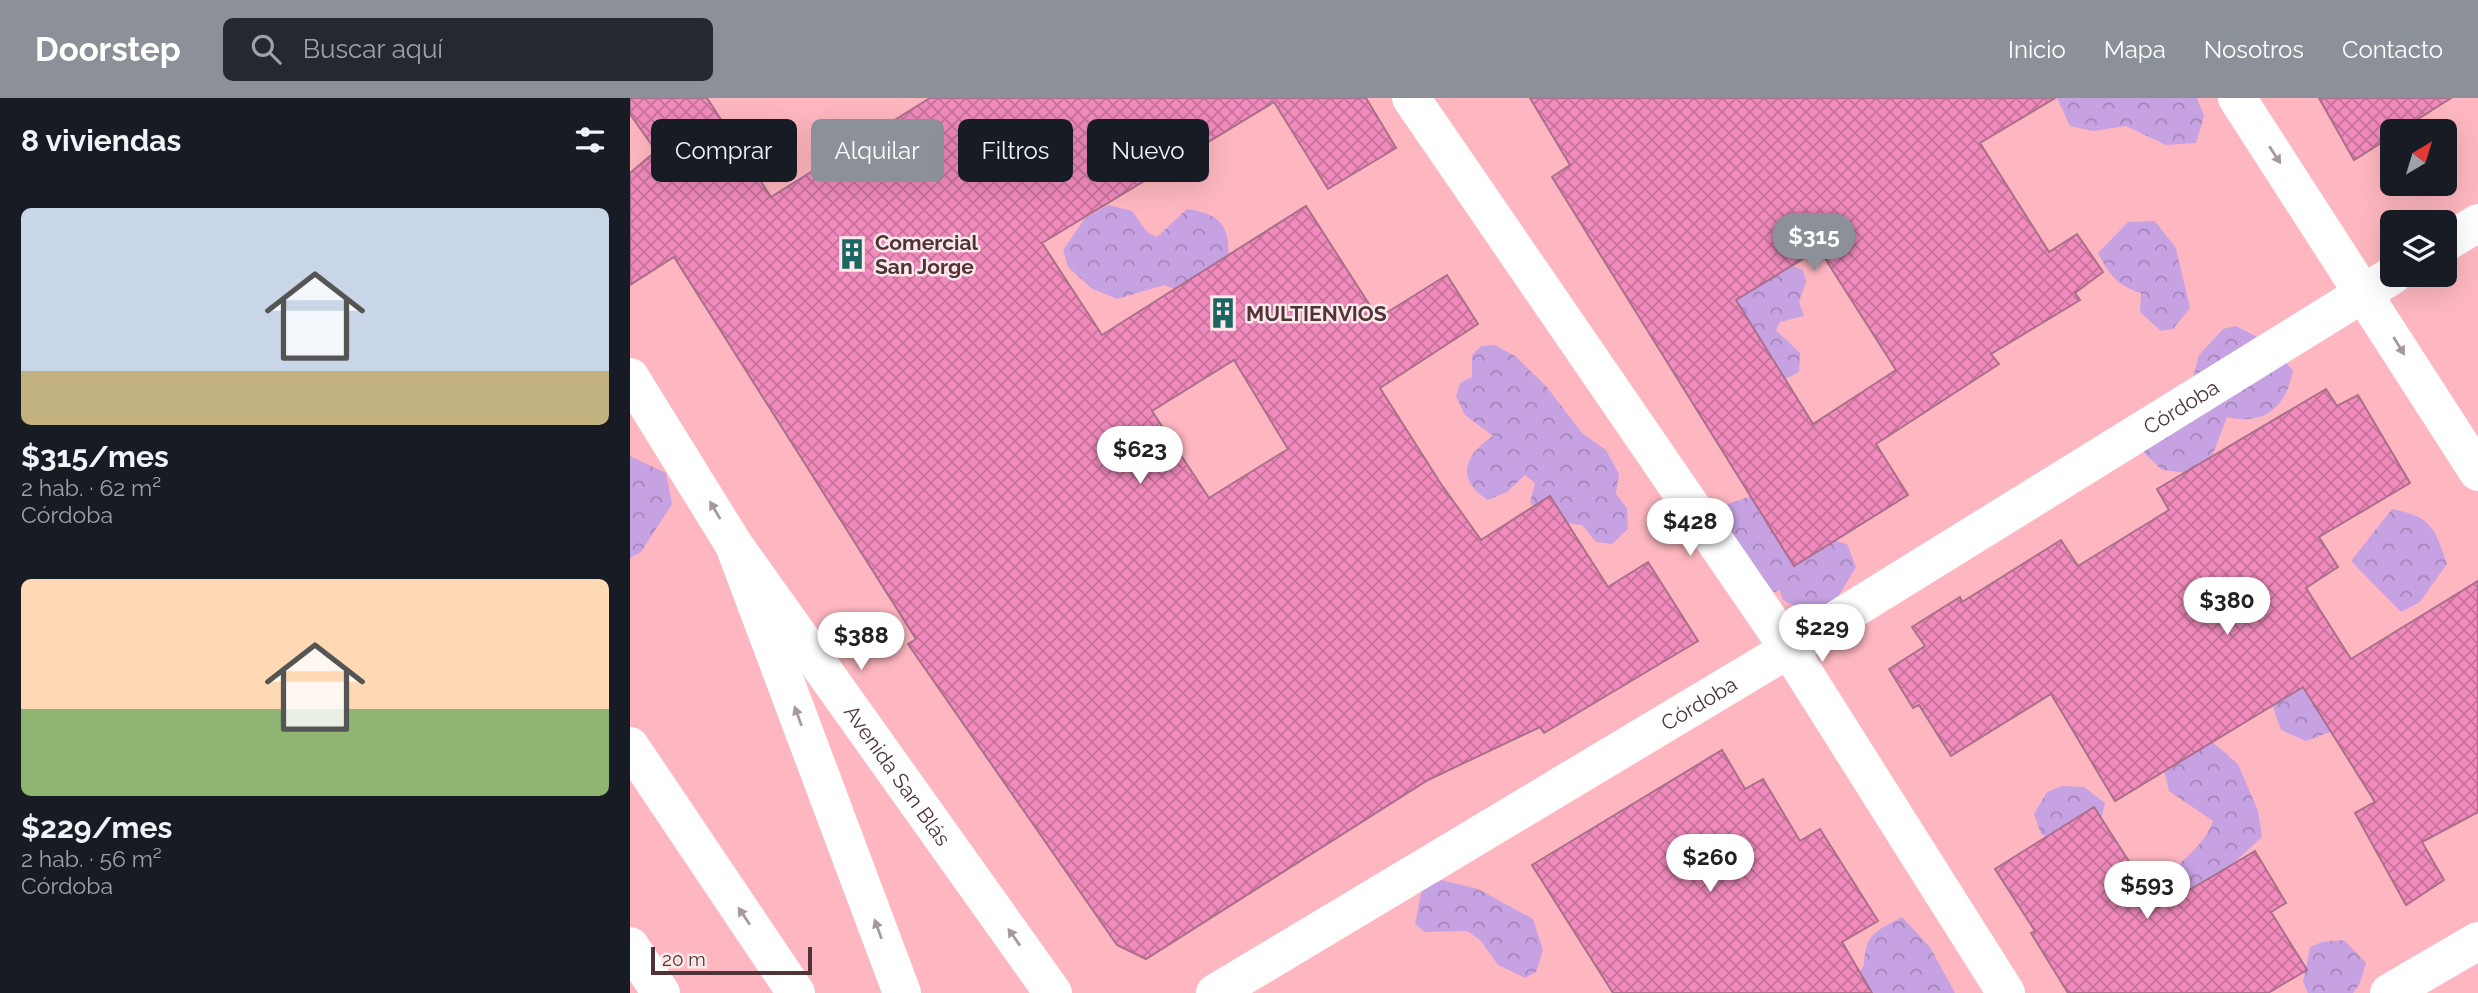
<!DOCTYPE html>
<html lang="es">
<meta charset="utf-8">
<style>
:root{--surface:#171b24;--page:#242831;--text:#f1f3f6;--muted:#9ea1a6;--accent:#8c9099}
body{margin:0;font-family:Raleway,sans-serif;background:var(--page);color:var(--text);height:100vh;display:flex;flex-direction:column;font-size:26px;white-space:nowrap}
*{box-sizing:border-box;margin:0}
p{font-size:23px;color:var(--muted)}
.icon{flex:none;width:38px;height:38px;fill:none;stroke:currentColor;stroke-width:2;stroke-linecap:round;stroke-linejoin:round}
.map{position:relative;flex:1;overflow:hidden}
.side{display:flex;flex-direction:column;background:var(--surface);width:630px}
.side>*{flex:none}
.banner{position:absolute;left:21px;top:21px;width:665px;height:63px;display:flex;gap:14px}
.needle{width:46px;rotate:38deg}
.controls{position:absolute;left:1750px;top:21px;display:grid;gap:14px}
.controls a{display:grid;place-items:center;width:77px;height:77px;border-radius:10px;background:var(--surface);box-shadow:0 7px 28px #0002;font-size:35px}
.scale{position:absolute;left:21px;bottom:18px;width:161px;box-sizing:border-box;padding-left:7px;border:4px solid #4f3336;border-top:0;font-size:19px;line-height:24px;white-space:nowrap;color:#4f3336;-webkit-text-stroke:5px #fee8ea;paint-order:stroke}
.price{position:absolute;translate:-50% -60px;padding:0 16px;border-radius:24px;background:#fff;color:#222;font-size:23px;line-height:46px;filter:drop-shadow(0 2px 4px #0008)}
.price::after{content:'';position:absolute;left:50%;top:42px;width:21px;height:16px;margin-left:-10px;background:inherit;clip-path:polygon(0 0,100% 0,50% 100%)}
.price.active{background:var(--accent);color:#fff}
ul{padding:0;list-style:none}
li{display:grid;align-content:center;gap:14px;height:371px;padding:0 21px}
li span{display:grid;place-items:center;height:217px;border-radius:10px;color:#555}
li>.icon{margin-inline-start:auto}
span .icon{width:126px;height:126px;fill:#fffc;stroke-width:1}
li b{font-size:30px}
h2{display:flex;justify-content:space-between;align-items:center;height:84px;padding:0 21px;font-size:30px}
.chip{padding:0 24px;border-radius:10px;background:var(--surface);box-shadow:0 7px 28px #0002;font-size:24px;line-height:63px}
.chip.active{background:var(--accent);color:#fff}
header{display:flex;align-items:center;gap:42px;box-sizing:border-box;height:98px;padding:0 35px;background:var(--accent);color:#fff}
header strong{font-size:33px}
nav{display:flex;gap:38px;margin-inline-start:auto;font-size:24px}
.search{width:490px;height:63px;background:var(--page);display:flex;align-items:center;gap:18px;box-sizing:border-box;padding:0 24px;border-radius:10px;color:var(--muted);font-size:26px}
main{display:flex;flex:1;min-height:0}
.map>svg:first-child{display:block}
.forest{fill:url(#forest-crowns)}
.building{fill:url(#building-cross-hatch);stroke:#aa6f8a;stroke-width:2;fill-rule:evenodd}
.lines{fill:none;stroke-linecap:round;stroke-linejoin:round}
.street{stroke:#fff;stroke-width:38}
.secondary{stroke:#fff;stroke-width:38}
.highway{stroke:#fff;stroke-width:38}
.oneway{fill:#a7999a}
.labels{text-anchor:middle;dominant-baseline:central;stroke-width:5;stroke-linejoin:round;paint-order:stroke}
.poi-label{font-size:21px;font-weight:bold;fill:#4f3336;stroke:#fee8ea;text-anchor:start}
.street-label{font-size:21px;fill:#4f3336;stroke:#fee8ea}
</style>
<header>
<strong>Doorstep</strong>
<div class="search"><svg class="icon" aria-label="search" viewBox="0 0 24 24"><circle cx="10" cy="10" r="6"/><path d="M15 15l6 6"/></svg>Buscar aquí</div>
<nav><a>Inicio</a><a>Mapa</a><a>Nosotros</a><a>Contacto</a></nav>
</header>
<main>
<section class="side">
<h2>8 viviendas<svg class="icon" aria-label="filters" viewBox="0 0 24 24"><path d="M4 7h16M4 17h16"/><circle cx="9" cy="7" r="2"/><circle cx="15" cy="17" r="2"/></svg></h2>
<ul>
<li><span style="background:linear-gradient(#c9d6e8 75%,#c2b280 0)"><svg class="icon" aria-label="home" viewBox="0 0 24 24"><path d="M3 11l9-7 9 7M6 9v11h12V9"/></svg></span><div><b>$315/mes</b><p>2 hab. · 62 m²</p><p>Córdoba</p></div></li>
<li><span style="background:linear-gradient(#ffd9b3 60%,#8fb573 0)"><svg class="icon" aria-label="home" viewBox="0 0 24 24"><path d="M3 11l9-7 9 7M6 9v11h12V9"/></svg></span><div><b>$229/mes</b><p>2 hab. · 56 m²</p><p>Córdoba</p></div></li>
</ul>
</section>
<div class="map">
<svg width="1848" height="895" viewBox="0 0 1848 895">
<defs>
<pattern id="forest-crowns" width="20" height="18" patternUnits="userSpaceOnUse" patternTransform="scale(1.75)"><rect width="20" height="18" fill="#c7a2e2"/><path d="M2 6a3 3 0 1 1 6 0M12 15a3 3 0 1 1 6 0" fill="none" stroke="#a485b8"/></pattern>
<pattern id="building-cross-hatch" width="8" height="8" patternUnits="userSpaceOnUse" patternTransform="scale(1.75)"><rect width="8" height="8" fill="#f28bbd"/><path d="M0 0l8 8M0 8l8-8" fill="none" stroke="#c6729a"/></pattern>
</defs>
<rect width="100%" height="100%" fill="#feb7c0"/>
<!-- forest -->
<path class="forest" d="M 1427,0 L 1567,0 L 1574,18 L 1566,45 L 1536,47 L 1496,28 L 1463,33 L 1440,28 Z
M 478,107 L 502,113 L 517,134 L 527,139 L 557,111 C 594,116 602,132 597,167 L 559,196 L 534,187 L 487,201 L 461,190 L 438,169 L 433,152 L 455,120 Z
M 1525,123 L 1546,150 L 1560,210 L 1543,231 L 1531,233 L 1510,214 L 1511,195 C 1487,188 1479,176 1468,155 L 1498,124 Z
M 1147,162 L 1173,172 L 1176,184 L 1169,204 L 1174,218 L 1150,224 L 1146,232 L 1170,255 L 1169,274 L 1149,284 C 1133,244 1136,238 1096,219 L 1104,181 Z
M 1606,228 L 1639,245 L 1663,273 C 1656,309 1635,328 1597,319 L 1583,356 L 1558,375 L 1532,372 L 1511,352 L 1560,291 L 1569,257 L 1593,231 Z
M 865,247 L 885,258 L 916,288 L 952,335 L 976,352 L 989,376 L 986,396 L 997,410 L 998,431 L 982,446 L 966,444 L 952,427 C 930,425 916,422 900,404 L 905,385 L 895,377 L 877,394 L 858,402 C 825,381 834,357 863,338 L 835,317 L 826,298 L 830,285 L 842,279 L 842,257 L 851,248 Z
M 0,358 L 36,375 L 42,406 L 11,454 L 0,460 Z
M 1133,394 L 1191,439 L 1217,446 L 1226,469 L 1208,499 L 1181,516 L 1153,502 L 1150,492 L 1140,496 L 1076,441 L 1095,407 Z
M 1762,411 C 1802,419 1805,430 1817,466 L 1790,504 L 1771,514 L 1721,463 Z
M 1666,578 L 1703,633 L 1676,643 L 1651,632 L 1643,609 L 1663,589 Z
M 1573,636 L 1608,666 L 1628,713 L 1632,739 L 1584,783 L 1536,807 L 1531,795 C 1545,760 1573,753 1583,723 L 1539,693 L 1532,664 Z
M 1432,688 L 1454,689 L 1475,705 L 1470,727 L 1432,747 L 1411,736 L 1404,716 L 1417,694 Z
M 812,782 L 848,791 L 903,821 L 913,852 L 906,874 L 895,880 L 868,867 L 850,842 L 837,833 L 795,834 L 785,826 L 792,791 Z
M 1272,819 L 1300,849 L 1325,895 L 1211,895 L 1234,868 C 1235,835 1245,834 1272,819 Z
M 1714,842 L 1736,865 L 1730,885 L 1723,895 L 1678,895 L 1673,884 L 1680,849 L 1692,844 Z"/>
<!-- building -->
<path class="building" d="M 0,0 L 77,0 L 141,99 L 300,0 L 736,0 L 766,50 L 698,91 L 644,4 L 412,145 L 472,237 L 676,108 L 748,220 L 817,177 L 848,226 L 750,290 L 811,386 L 851,442 L 920,398 L 978,489 L 1018,464 L 1068,543 L 914,635 L 910,629 L 798,682 L 516,861 L 487,847 L 278,546 L 286,541 L 44,159 L 0,187 L 0,75 L 26,53 L 0,16 ZM 604,262 L 658,351 L 579,400 L 522,313 Z
M 900,0 L 1425,0 L 1350,45 L 1419,154 L 1447,136 L 1473,174 L 1445,195 L 1450,202 L 1361,256 L 1369,266 L 1246,346 L 1278,397 L 1164,468 L 922,79 L 940,67 ZM 1189,151 L 1266,272 L 1183,326 L 1106,202 Z
M 1689,0 L 1821,0 L 1769,33 L 1762,33 L 1762,38 L 1724,62 Z
M 1696,291 L 1707,308 L 1728,297 L 1780,385 L 1689,439 L 1708,469 L 1676,490 L 1721,561 L 1848,483 L 1848,714 L 1792,744 L 1814,782 L 1776,807 L 1725,715 L 1745,704 L 1673,589 L 1485,703 L 1421,596 L 1321,658 L 1289,607 L 1283,610 L 1259,571 L 1295,548 L 1282,529 L 1330,499 L 1332,504 L 1431,442 L 1448,468 L 1539,412 L 1527,391 Z
M 1092,652 L 1115,691 L 1133,681 L 1170,743 L 1190,731 L 1248,823 L 1212,844 L 1242,895 L 983,895 L 902,767 Z
M 1464,709 L 1529,810 L 1625,753 L 1656,805 L 1641,814 L 1677,872 L 1638,895 L 1438,895 L 1401,835 L 1405,833 L 1365,771 Z"/>
<g class="lines">
<!-- street -->
<g class="street">
<path d="M 781,0 L 1159,551 L 1376,895"/>
<path d="M 1607,0 L 1848,374"/>
<path d="M 1815,145 L 1848,125"/>
<path id="s1" d="M 585,895 L 1159,551 L 1763,177"/>
<path d="M 1759,895 L 1848,843"/>
</g>
<!-- secondary -->
<path class="secondary" id="s2" d="M 0,279 L 104,447 L 423,895"/>
<!-- highway -->
<path class="highway" d="M 104,447 L 272,895
M 0,648 L 166,895
M 0,848 L 31,895"/>
</g>
<!-- one-way arrows -->
<defs><path id="oneway-solid" d="M-6-.8H1V-3.2L6.5 0L1 3.2V.8H-6Z" transform="scale(1.75)"/></defs>
<g class="oneway">
<use href="#oneway-solid" transform="translate(1645 57) rotate(57)"/>
<use href="#oneway-solid" transform="translate(1769 248) rotate(58)"/>
<use href="#oneway-solid" transform="translate(85 412) rotate(-120)"/>
<use href="#oneway-solid" transform="translate(168 618) rotate(-110)"/>
<use href="#oneway-solid" transform="translate(114 818) rotate(-124)"/>
<use href="#oneway-solid" transform="translate(248 831) rotate(-110)"/>
<use href="#oneway-solid" transform="translate(384 839) rotate(-125)"/>
</g>
<!-- icons -->
<defs>
<symbol id="building-bare" viewBox="-9 -9 18 18"><path d="M-4-6H4V6H1V3H-1V6H-4ZM-2.5-4.3h1.7v1.8h-1.7ZM.8-4.3h1.7v1.8H.8ZM-2.5-1h1.7V.8h-1.7ZM.8-1h1.7V.8H.8Z" fill="#196663" stroke="#fee8ea" stroke-width="2.5" paint-order="stroke"/></symbol>
</defs>
<g fill-rule="evenodd">
<use href="#building-bare" x="200" y="134" width="44" height="44"/>
<use href="#building-bare" x="571" y="193" width="44" height="44"/>
</g>
<g class="labels">
<!-- poi labels -->
<g class="poi-label">
<text x="245" y="144">Comercial<tspan x="245" dy="24">San Jorge</tspan></text>
<text x="616" y="215">MULTIENVIOS</text>
</g>
<!-- street labels -->
<g class="street-label">
<text stroke="none"><textPath href="#s1" startOffset="1130">Córdoba</textPath></text>
<text stroke="none"><textPath href="#s1" startOffset="564">Córdoba</textPath></text>
<text stroke="none"><textPath href="#s2" startOffset="480">Avenida San Blás</textPath></text>
</g>
</g>
</svg>
<div class="controls">
<a><svg class="needle" viewBox="-14 -14 28 28"><path d="M0-13l5 13h-10z" fill="#e53935"/><path d="M0 13l5-13h-10z" fill="#9ea1a6"/></svg></a>
<a><svg class="icon" aria-label="layers" viewBox="0 0 24 24"><path d="M12 4l9 5-9 5-9-5zM3 14l9 5 9-5"/></svg></a>
</div>
<div class="scale">20 m</div>
<b class="price active" style="left:1184px;top:175px">$315</b>
<b class="price" style="left:510px;top:388px">$623</b>
<b class="price" style="left:1060px;top:460px">$428</b>
<b class="price" style="left:1597px;top:539px">$380</b>
<b class="price" style="left:1192px;top:566px">$229</b>
<b class="price" style="left:231px;top:574px">$388</b>
<b class="price" style="left:1080px;top:796px">$260</b>
<b class="price" style="left:1517px;top:823px">$593</b>
<div class="banner">
<a class="chip">Comprar</a>
<a class="chip active">Alquilar</a>
<a class="chip">Filtros</a>
<a class="chip">Nuevo</a>
</div>
</div>
</main>
